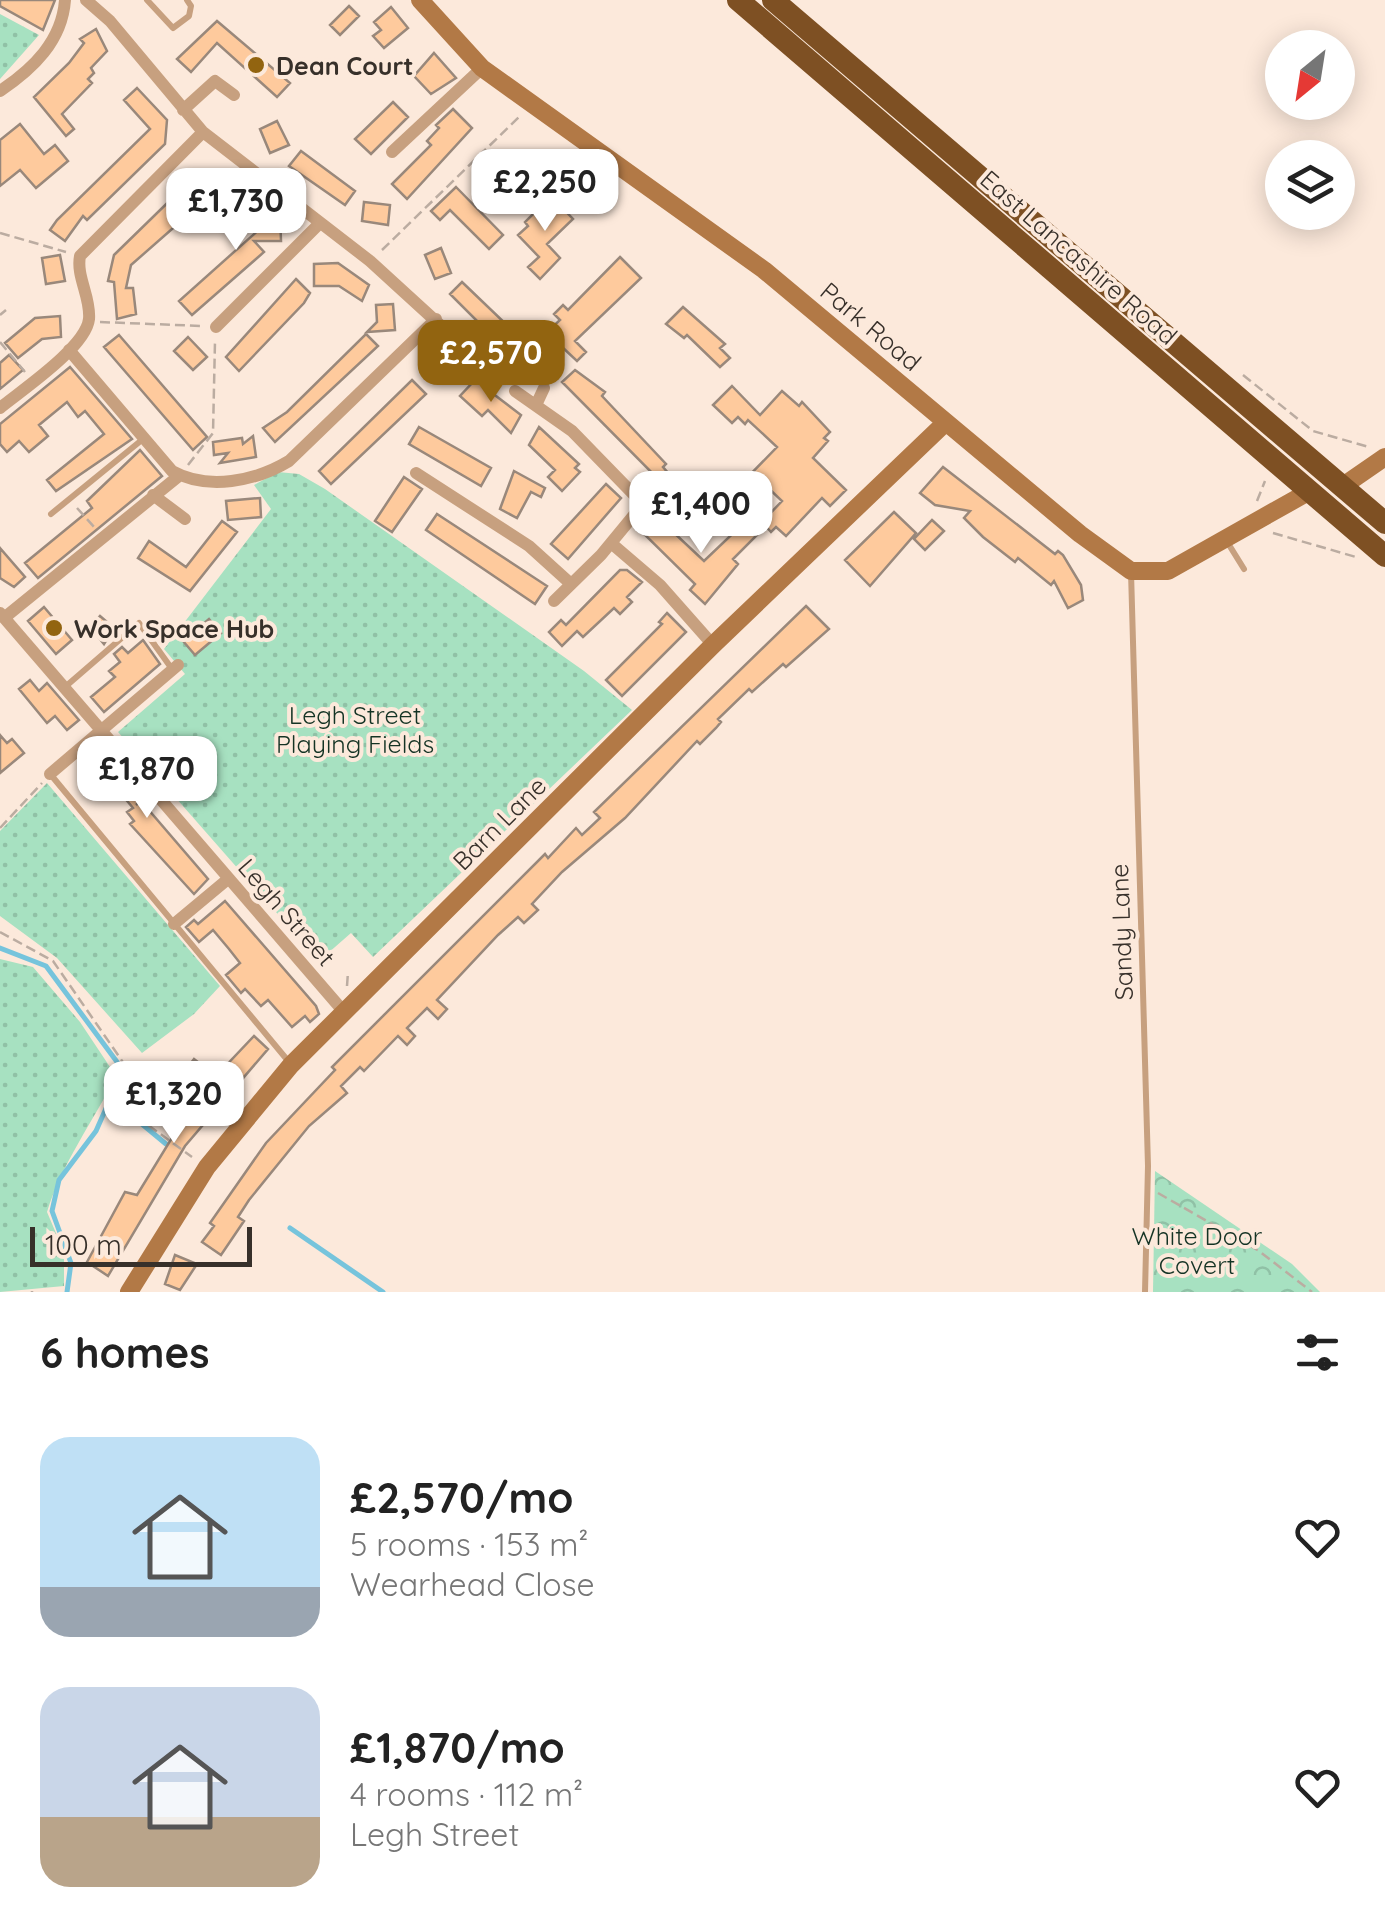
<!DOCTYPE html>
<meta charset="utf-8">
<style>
:root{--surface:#fff;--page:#f2f2f2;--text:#222;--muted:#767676;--accent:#926410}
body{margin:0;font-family:Quicksand,sans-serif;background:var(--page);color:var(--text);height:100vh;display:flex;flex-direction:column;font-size:38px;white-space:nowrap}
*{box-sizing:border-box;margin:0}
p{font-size:32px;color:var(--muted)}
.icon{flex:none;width:55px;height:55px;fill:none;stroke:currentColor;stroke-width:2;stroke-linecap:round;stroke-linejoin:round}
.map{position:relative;height:1292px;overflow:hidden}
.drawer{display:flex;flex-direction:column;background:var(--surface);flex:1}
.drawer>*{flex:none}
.needle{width:65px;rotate:210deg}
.fabs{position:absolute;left:1265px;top:30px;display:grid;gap:20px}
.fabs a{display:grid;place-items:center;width:90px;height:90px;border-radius:50%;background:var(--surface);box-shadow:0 5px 25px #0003;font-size:50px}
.scale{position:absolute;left:30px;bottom:25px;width:222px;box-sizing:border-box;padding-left:10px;border:5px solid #37302a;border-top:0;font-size:28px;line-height:35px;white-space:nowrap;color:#37302a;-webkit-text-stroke:8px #fce9db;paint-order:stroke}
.price{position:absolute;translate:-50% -85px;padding:0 22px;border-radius:20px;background:#fff;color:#222;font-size:32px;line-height:65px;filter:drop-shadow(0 2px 5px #0008)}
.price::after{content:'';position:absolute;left:50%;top:60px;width:30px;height:22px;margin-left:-15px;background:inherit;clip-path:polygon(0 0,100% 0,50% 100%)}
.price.on{background:var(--accent);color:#fff}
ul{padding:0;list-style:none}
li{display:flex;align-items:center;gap:30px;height:250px;padding:0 40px}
li span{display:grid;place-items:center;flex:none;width:280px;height:200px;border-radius:30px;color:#555}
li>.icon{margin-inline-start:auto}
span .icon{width:120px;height:120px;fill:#fffc;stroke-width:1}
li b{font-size:42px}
h2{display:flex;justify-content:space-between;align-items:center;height:120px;padding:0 40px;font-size:42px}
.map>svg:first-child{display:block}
.green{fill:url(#green-dots)}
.forest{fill:url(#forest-crowns)}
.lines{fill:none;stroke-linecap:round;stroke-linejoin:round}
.stream{stroke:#76c4dc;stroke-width:5}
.building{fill:#feca9d;stroke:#99887b;stroke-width:2.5}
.path{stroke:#bbaca1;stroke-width:2.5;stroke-dasharray:10 5;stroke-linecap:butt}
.lane{stroke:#c7a07f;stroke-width:6}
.street{stroke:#c7a07f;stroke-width:12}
.secondary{stroke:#b27946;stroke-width:18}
.highway{stroke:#7e5023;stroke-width:22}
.poi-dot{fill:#926410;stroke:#fce9db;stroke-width:4}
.labels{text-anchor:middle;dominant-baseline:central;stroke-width:8;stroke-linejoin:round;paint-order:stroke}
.poi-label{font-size:25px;font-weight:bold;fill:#37302a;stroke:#fce9db;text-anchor:start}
.street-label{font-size:25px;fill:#37302a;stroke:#fce9db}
.park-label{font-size:25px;fill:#143324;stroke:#fce9db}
</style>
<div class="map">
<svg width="1385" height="1292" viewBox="0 0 1385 1292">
<defs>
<pattern id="green-dots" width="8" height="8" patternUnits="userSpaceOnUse" patternTransform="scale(2.5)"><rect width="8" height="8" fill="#a7e1c1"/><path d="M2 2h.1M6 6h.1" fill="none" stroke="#90c1a6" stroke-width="1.8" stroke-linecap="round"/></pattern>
<pattern id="forest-crowns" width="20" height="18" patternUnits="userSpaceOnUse" patternTransform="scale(2.5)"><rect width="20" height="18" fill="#a7e1c1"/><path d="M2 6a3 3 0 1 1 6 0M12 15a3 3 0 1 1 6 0" fill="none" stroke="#90c1a6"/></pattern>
</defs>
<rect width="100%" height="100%" fill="#fce9db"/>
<!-- green -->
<path class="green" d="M 0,14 L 39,35 L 0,79 Z
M 278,472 L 299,474 L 325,489 L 584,671 L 632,710 L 373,957 L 351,933 L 319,961 L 118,732 L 185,674 L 164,649 L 271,509 L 254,485 Z
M 47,783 L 220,986 L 194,1014 L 142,1053 L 57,958 L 0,916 L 0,831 Z
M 0,959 L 33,967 L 80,1022 L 116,1076 C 93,1122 62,1163 47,1212 L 64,1252 L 64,1286 L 0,1292 Z"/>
<!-- forest -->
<path class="forest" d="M 1155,1171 L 1292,1264 L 1320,1292 L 1153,1292 Z"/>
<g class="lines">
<!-- stream -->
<path class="stream" d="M 0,948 L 46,966 L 123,1070 L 96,1131 L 59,1180 L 52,1211 L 71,1263 L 67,1292
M 114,1095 L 119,1105 L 166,1144
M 290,1228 L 383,1292"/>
</g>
<!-- building -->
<path class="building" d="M 0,0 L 55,0 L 43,30 L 0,6 Z
M 349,6 L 359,16 L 340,35 L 330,25 Z
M 391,7 L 408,28 L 384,48 L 373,36 L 381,30 L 374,22 Z
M 217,21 L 290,83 L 277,97 L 217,43 L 191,72 L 177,59 Z
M 96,29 L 107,51 L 91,68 L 94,73 L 88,79 L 92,83 L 62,114 L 74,129 L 66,136 L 34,97 L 69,63 L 84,43 L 80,39 Z
M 434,53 L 456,78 L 431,94 L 414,76 Z
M 137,88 L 167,120 L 165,144 L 87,220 L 83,216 L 65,241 L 50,230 L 57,220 L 150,129 L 124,100 Z
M 393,102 L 408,117 L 371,154 L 355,139 Z
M 453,109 L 472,128 L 407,199 L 392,184 L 431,145 L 427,141 L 439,128 L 436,125 Z
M 277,121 L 289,145 L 270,153 L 260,129 Z
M 20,124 L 44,154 L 55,145 L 68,161 L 36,188 L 20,170 L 0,186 L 0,140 Z
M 301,151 L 355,191 L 345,205 L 289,166 Z
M 222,172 L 224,198 L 215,192 L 205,192 L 178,219 L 180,222 L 131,265 L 126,288 L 133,288 L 136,314 L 117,319 L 114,282 L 108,281 L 114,255 L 197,174 Z
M 239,185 L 259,201 L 250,214 L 280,214 L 281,241 L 254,241 L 264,252 L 192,315 L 179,301 L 262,227 L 227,200 Z
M 456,187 L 503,235 L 489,249 L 450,210 L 440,220 L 431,211 Z
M 551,196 L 573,219 L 547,244 L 560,258 L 540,279 L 528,267 L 539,257 L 518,235 L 528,226 L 525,222 Z
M 364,202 L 390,205 L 388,225 L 362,221 Z
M 441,248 L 451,273 L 435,279 L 425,255 Z
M 60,255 L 65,281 L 46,284 L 42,258 Z
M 620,257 L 641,278 L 575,341 L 586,352 L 577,361 L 560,345 L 525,380 L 511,366 L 560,320 L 554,314 L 563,305 L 568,310 Z
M 338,263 L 369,285 L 362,301 L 339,286 L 314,286 L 314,264 Z
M 296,279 L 310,293 L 304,303 L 239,371 L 226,357 Z
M 462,282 L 510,328 L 497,341 L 450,294 Z
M 393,304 L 395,330 L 367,332 L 377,322 L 376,305 Z
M 683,307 L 725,344 L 720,348 L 730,358 L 720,367 L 687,335 L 684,338 L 666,324 Z
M 60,316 L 61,337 L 42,339 L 18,358 L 5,343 L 35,318 Z
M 366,334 L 378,346 L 275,442 L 263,428 L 287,412 Z
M 119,335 L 207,437 L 193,450 L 104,347 Z
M 188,337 L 207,357 L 193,370 L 174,351 Z
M 9,355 L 23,370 L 0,389 L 0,363 Z
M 429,361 L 466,362 L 476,368 L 465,380 L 447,380 L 450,372 L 442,379 L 428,379 Z
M 70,367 L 132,439 L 56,491 L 47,480 L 104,434 L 85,411 L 78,417 L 67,402 L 39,425 L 48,436 L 29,452 L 19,441 L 7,452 L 0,444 L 0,424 Z
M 575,370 L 605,392 L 602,396 L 666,464 L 663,467 L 669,474 L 661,482 L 562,382 Z
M 412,380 L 426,394 L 331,484 L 319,471 Z
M 475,380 L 521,415 L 511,433 L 488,410 L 482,416 L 460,396 Z
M 732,386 L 760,415 L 782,391 L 799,406 L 802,402 L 830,432 L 824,438 L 828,441 L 813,458 L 846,490 L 830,506 L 822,498 L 786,536 L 776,527 L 771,532 L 762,522 L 782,501 L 762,482 L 752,492 L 742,483 L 777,447 L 748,420 L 745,424 L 738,417 L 732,423 L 713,405 Z
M 419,427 L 491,468 L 481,486 L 409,444 Z
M 539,427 L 579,464 L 575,468 L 580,472 L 562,491 L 548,477 L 555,470 L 529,445 Z
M 253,436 L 256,457 L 220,463 L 228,453 L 214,455 L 213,442 L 242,438 L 243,444 Z
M 140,450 L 162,476 L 38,578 L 25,563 L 92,508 L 87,501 Z
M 943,467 L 1055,554 L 1058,551 L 1063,555 L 1081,585 L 1083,600 L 1068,608 L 1054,581 L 1051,585 L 1018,558 L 1015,562 L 983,537 L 964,518 L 970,511 L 935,505 L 920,493 Z
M 514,471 L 545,488 L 541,497 L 531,492 L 517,518 L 500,509 Z
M 704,473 L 720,489 L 692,515 L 677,501 Z
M 404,477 L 422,489 L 392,532 L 375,521 Z
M 606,484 L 621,498 L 568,559 L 551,544 Z
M 260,498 L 261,517 L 228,520 L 226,501 Z
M 894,512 L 916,533 L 870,586 L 845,560 Z
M 437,514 L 547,586 L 535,604 L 426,530 Z
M 655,515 L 704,561 L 748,519 L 760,532 L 733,559 L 738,564 L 705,604 L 690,590 L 695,584 L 641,531 Z
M 932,520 L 944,531 L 925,550 L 914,539 Z
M 222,521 L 237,532 L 190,591 L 138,558 L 149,541 L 186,567 Z
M 0,548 L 25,577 L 14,587 L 0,578 Z
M 620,570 L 627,570 L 642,582 L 627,597 L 632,602 L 620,614 L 614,608 L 583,637 L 577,631 L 562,646 L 549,632 L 561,620 L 566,625 Z
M 806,606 L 829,629 L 786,667 L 783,664 L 752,692 L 749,689 L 718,719 L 721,722 L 716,728 L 700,744 L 697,741 L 625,818 L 562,872 L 532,904 L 538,910 L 524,923 L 518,917 L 498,935 L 437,1000 L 447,1009 L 438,1019 L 427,1008 L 407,1028 L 415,1036 L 407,1045 L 398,1036 L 364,1071 L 360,1067 L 341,1086 L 347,1093 L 309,1126 L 249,1200 L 238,1217 L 244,1221 L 221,1255 L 202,1242 L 214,1226 L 210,1223 L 266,1143 L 335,1070 L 332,1067 L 545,854 L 548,858 L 576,828 L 582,835 L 600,818 L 594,812 Z
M 44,607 L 72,640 L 56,654 L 28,621 Z
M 667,613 L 686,632 L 622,696 L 606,680 L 662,624 L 659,622 Z
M 100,616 L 114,628 L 104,644 L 90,627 Z
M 209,619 L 221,633 L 195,655 L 183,641 Z
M 143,640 L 160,664 L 104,712 L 91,697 L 115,677 L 109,671 L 120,662 L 114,654 L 122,647 L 128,653 Z
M 30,680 L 39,691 L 47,683 L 79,720 L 67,730 L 55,716 L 47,723 L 19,689 Z
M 0,735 L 7,743 L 12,739 L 24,753 L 0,773 Z
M 100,744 L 145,797 L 136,805 L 141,801 L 208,879 L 194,894 L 130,824 L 134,821 L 127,812 L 133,808 L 102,771 L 89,775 L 82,766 Z
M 225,901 L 316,1006 L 319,1014 L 310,1022 L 305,1016 L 292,1027 L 268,1000 L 261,1006 L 245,989 L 241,993 L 226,975 L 240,963 L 229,949 L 213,930 L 199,942 L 186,927 L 194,920 L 198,924 Z
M 254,1036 L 268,1049 L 185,1146 L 108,1276 L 87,1262 L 125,1192 L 137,1195 L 189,1110 L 168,1093 L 194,1059 L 216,1076 Z
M 175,1255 L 197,1264 L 180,1290 L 165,1284 Z"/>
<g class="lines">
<!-- path -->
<path class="path" d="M 0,233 L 66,252
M 382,250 L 520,116
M 0,315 L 6,310
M 100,322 L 202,326
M 0,342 L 25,372
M 1243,375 L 1313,431 L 1369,447
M 188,465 L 213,433 L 215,341
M 1257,501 L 1265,481
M 77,508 L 95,528
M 1273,533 L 1356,557
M 0,828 L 42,783
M 0,932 L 53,961 L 127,1068 L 137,1117 L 192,1157
M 347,986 L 348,972
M 1158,1193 L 1259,1251 L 1312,1292
M 32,1291 L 32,1292"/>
<!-- lane -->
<path class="lane" d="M 147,0 L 173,28 L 189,16 L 191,6 L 187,0
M 51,514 L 143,439
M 1226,540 L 1244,569
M 1131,572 L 1148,1166 L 1145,1292
M 65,687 L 139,623 L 172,669
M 51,775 L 289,1062"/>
<!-- street -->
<path class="street" d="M 86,0 L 110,21 L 203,132 L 370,261 L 474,356
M 0,91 C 33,69 62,41 65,0
M 183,110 L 215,81 L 234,95
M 392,152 L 482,68
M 216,327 L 320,223
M 69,350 L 172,471 C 208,491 256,481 289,461 L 436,319
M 515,391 L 572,431 L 643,504
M 537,403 L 544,388
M 0,408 C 22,390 86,347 89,319 C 91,297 76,277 80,256 L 203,132
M 416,473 L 529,546 L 571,584
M 153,495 L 185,519
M 611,543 L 660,585 L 713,645
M 554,601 L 601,555 L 653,492
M 0,613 L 344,1012
M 4,618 L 180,475
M 50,774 L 178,665
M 174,924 L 228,879"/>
<!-- secondary -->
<path class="secondary" d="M 420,0 L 482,68 L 764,270 L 1080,534 L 1131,571 L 1168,571 L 1310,491
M 1343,486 L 1385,457
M 129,1292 L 207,1167 L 291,1065 L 713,645 L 945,423"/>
<!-- highway -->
<path class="highway" d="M 738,0 L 1385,556
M 773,0 L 1385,523"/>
</g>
<!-- markers -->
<g class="poi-dot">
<circle cx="256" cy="65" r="10"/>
<circle cx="54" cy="628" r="10"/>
</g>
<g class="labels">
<!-- poi labels -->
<g class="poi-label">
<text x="276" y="65">Dean Court</text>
<text x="74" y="628">Work Space Hub</text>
</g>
<!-- street labels -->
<g class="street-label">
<text transform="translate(1079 257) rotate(41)">East Lancashire Road</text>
<text transform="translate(871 326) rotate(40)">Park Road</text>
<text transform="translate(499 823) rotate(-45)">Barn Lane</text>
<text transform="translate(287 912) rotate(49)">Legh Street</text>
<text transform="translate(1121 932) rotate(-92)">Sandy Lane</text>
</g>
<!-- park labels -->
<g class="park-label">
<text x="355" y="714">Legh Street<tspan x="355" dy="29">Playing Fields</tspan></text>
<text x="1197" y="1235">White Door<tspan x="1197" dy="29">Covert</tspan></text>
</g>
</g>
</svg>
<div class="fabs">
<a><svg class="needle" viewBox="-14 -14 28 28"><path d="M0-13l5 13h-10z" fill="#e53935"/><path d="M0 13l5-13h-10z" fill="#767676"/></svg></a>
<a><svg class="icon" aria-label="layers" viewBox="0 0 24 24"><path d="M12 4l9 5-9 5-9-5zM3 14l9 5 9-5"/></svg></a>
</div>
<div class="scale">100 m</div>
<b class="price" style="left:545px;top:234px">£2,250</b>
<b class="price" style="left:236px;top:253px">£1,730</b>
<b class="price on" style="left:491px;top:405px">£2,570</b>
<b class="price" style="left:701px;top:556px">£1,400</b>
<b class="price" style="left:147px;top:821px">£1,870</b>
<b class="price" style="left:174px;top:1146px">£1,320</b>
</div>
<section class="drawer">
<h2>6 homes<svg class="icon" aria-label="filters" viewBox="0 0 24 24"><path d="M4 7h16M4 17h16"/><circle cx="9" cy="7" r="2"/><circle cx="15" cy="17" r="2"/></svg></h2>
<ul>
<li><span style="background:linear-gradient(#bfe0f5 75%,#9aa5b1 0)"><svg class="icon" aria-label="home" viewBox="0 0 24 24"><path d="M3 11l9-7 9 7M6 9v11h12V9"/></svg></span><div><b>£2,570/mo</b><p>5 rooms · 153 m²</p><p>Wearhead Close</p></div><svg class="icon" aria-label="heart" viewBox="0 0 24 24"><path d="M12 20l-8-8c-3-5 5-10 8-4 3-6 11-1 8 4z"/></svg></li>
<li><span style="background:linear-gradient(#c9d6e8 65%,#b9a48a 0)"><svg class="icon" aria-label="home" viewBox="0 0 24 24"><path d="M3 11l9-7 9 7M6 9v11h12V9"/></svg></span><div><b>£1,870/mo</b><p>4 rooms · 112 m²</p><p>Legh Street</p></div><svg class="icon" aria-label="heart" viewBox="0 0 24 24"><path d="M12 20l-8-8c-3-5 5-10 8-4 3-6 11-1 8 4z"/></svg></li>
</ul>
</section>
